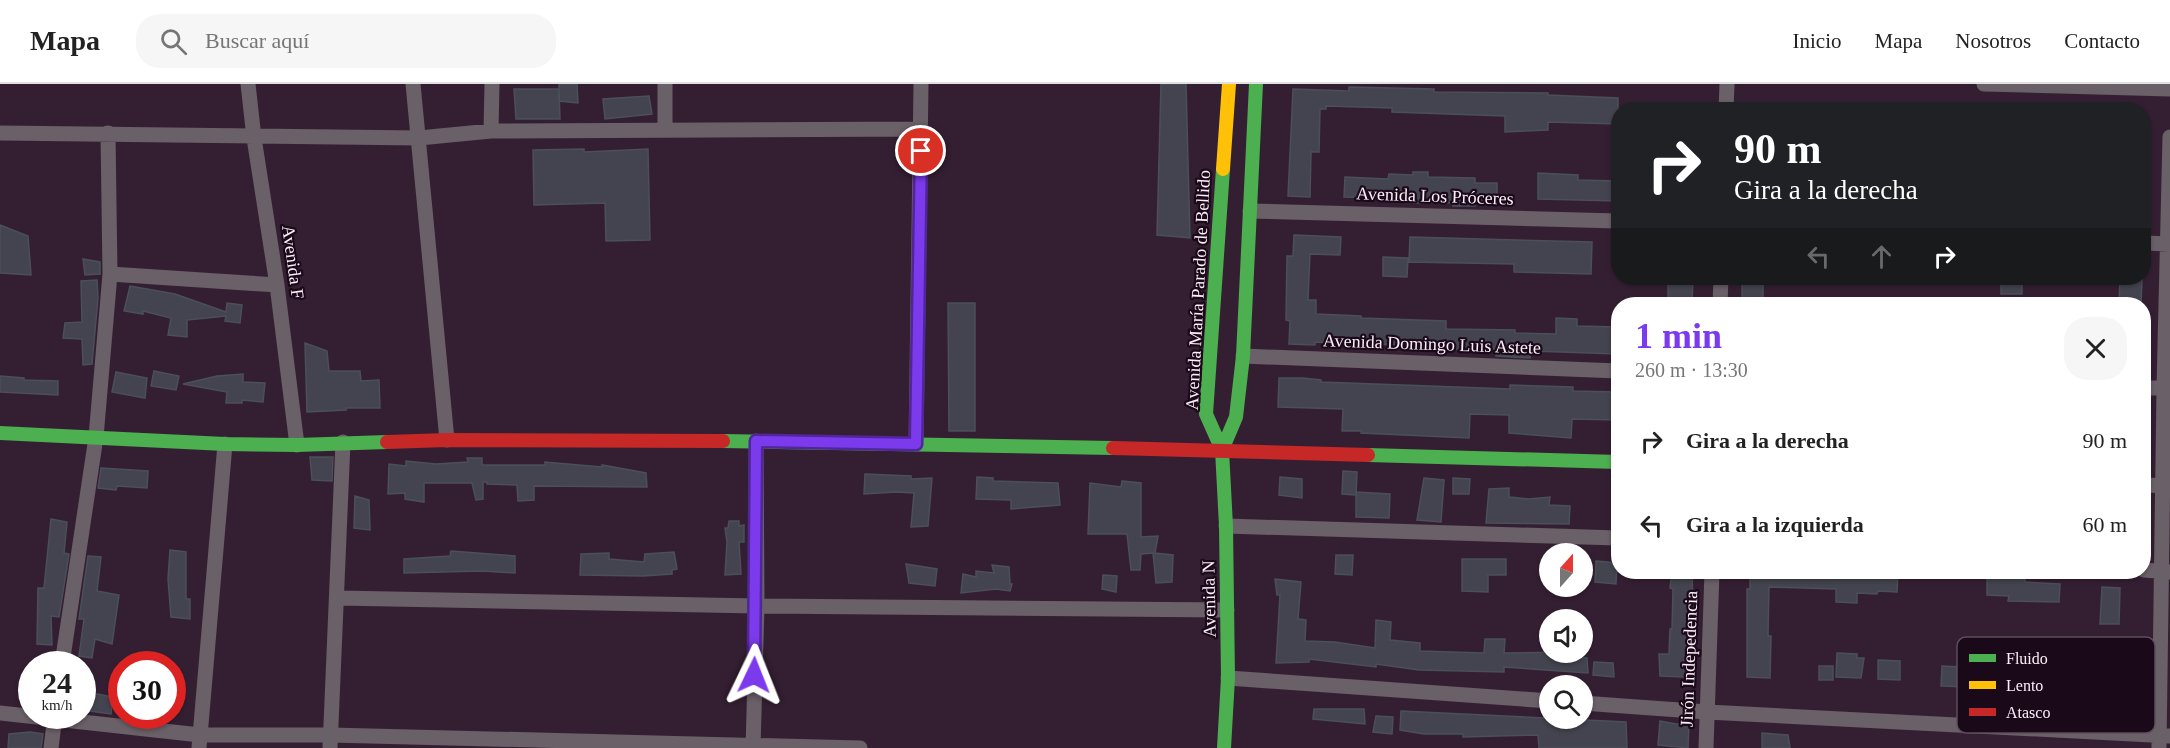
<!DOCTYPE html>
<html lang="es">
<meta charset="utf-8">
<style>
:root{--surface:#fff;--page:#f6f6f6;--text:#222;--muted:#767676;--line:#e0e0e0;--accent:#7c3aed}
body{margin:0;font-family:Georgia,serif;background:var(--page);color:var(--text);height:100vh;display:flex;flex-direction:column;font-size:22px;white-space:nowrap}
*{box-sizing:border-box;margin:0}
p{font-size:20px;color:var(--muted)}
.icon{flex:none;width:33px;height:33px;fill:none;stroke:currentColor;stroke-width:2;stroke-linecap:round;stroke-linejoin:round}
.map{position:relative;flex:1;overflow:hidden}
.panel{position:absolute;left:1611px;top:213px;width:540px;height:282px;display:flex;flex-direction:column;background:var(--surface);border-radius:24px;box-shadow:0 2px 4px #0004}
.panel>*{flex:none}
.guide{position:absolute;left:1611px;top:18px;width:540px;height:183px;border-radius:24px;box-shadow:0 2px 4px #0004;background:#202124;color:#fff;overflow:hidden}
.needle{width:39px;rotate:21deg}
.controls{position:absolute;left:1539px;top:459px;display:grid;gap:12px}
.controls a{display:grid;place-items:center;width:54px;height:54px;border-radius:50%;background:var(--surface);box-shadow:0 2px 4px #0004;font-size:30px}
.speed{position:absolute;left:18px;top:567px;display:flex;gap:12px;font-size:30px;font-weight:700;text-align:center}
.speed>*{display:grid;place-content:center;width:78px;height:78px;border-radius:50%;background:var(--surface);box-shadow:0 2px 4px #0004;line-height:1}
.speed small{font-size:15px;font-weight:400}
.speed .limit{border:9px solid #d22;background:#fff;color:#111}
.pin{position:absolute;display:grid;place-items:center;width:51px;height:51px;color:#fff;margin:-26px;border:3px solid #fff;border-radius:50%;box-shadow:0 2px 6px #0007}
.me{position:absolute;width:66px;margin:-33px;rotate:2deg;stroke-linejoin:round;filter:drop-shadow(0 0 4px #0008)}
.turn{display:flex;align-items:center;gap:21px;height:126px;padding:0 24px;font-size:27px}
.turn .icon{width:78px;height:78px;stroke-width:2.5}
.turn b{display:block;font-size:42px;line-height:51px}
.lanes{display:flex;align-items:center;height:57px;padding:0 24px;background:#0003;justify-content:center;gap:30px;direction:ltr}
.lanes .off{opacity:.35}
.round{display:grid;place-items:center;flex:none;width:63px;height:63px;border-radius:24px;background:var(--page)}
.overview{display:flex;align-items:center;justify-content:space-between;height:102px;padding:0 24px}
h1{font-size:36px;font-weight:600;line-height:45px;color:var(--accent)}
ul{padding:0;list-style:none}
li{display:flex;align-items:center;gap:18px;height:84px;padding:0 24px}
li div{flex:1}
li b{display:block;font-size:22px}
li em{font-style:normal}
header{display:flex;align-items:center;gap:36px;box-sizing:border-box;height:84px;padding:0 30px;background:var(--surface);border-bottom:2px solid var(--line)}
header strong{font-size:28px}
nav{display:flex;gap:33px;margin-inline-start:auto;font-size:21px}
.search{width:420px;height:54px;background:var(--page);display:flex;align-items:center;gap:15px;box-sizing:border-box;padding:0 21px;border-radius:24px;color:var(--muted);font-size:22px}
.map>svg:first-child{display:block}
.building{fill:#43444f;stroke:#4b4f5a;stroke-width:1.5}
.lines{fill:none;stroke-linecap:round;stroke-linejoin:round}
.street{stroke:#6a6068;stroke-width:15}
.fast{stroke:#4caf50;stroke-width:14}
.slow{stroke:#ffc107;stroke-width:14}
.jam{stroke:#c62828;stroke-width:14}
.route-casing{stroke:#51269a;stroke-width:15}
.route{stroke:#7c3aed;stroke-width:10}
.labels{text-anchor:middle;stroke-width:4.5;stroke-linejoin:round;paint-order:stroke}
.street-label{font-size:18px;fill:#fdeefa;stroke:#1a0918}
.key{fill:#1a0918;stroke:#5e4e5c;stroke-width:1.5}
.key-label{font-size:16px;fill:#fdeefa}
</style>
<header>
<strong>Mapa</strong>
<div class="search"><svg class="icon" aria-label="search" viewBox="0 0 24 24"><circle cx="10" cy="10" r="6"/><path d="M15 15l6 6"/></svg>Buscar aquí</div>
<nav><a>Inicio</a><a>Mapa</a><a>Nosotros</a><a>Contacto</a></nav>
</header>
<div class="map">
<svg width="2170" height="664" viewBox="0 0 2170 664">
<rect width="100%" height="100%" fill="#341f32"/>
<path class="building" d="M559,0H577L578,19L559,17Z
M1161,0H1186L1190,154L1157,151Z
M1349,3L1434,5V8L1548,9V11L1618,14V40L1548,38V46L1505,48V32L1392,28V24L1326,22V25H1320L1319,68H1311L1310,113L1288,112L1293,5L1349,7Z
M514,5H559L560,35H516Z
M649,12L652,30L605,35L603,15Z
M584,65V68L648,65L650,156L606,157L605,119L534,121L533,66Z
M1413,88H1428V93L1475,94V99H1497V118H1475V122H1453V119H1412L1388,117V114L1344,113L1345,93L1388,95L1389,90L1413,91Z
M1538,89L1578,91V96L1618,97V117L1538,115Z
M0,141L28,152L31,191L0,189Z
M1294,151L1341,153L1340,171L1310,170L1308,216H1316V230L1361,232V234L1446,237V245L1515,246V249L1556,250V234L1577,235V242L1618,243V270L1531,267L1530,274L1496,272L1497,265H1427V262L1315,258V261L1289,260L1290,237L1286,236L1287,172H1293Z
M1410,153L1592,158L1591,190L1514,188V180L1409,178Z
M1383,173L1408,174L1407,193L1383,192Z
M83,175L100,178V190L85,191Z
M1668,194H1693L1692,220H1668Z
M1742,194H1763V220H1742Z
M2001,194H2022V210H2001Z
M2120,194H2142L2141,220H2119Z
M97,196L98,214L92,280L83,281L82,255L63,254L65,239L82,238L81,197Z
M130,202L175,210L226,228L227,219L242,221L240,239L225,237L226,232L187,236V253L168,251L171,234L143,227V230L124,227Z
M948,219H975V347H949Z
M305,259L327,267L329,287H360L361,297L379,296L380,324H346V326L307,328Z
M154,287L179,292L176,306L151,302Z
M116,288L147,294L145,314L112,308Z
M243,290V298L265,299L263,318L242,316V319H226L227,308L183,300L217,292Z
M0,292L24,294V296L58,297V311L0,308Z
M1279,294H1303L1321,296V298L1484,304L1510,305V301L1573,303V307L1618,308V336L1572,335L1571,354L1509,349V331L1470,330L1469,354L1361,349L1362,347H1342L1343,325L1278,323Z
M310,373H333L332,397L312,396Z
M467,374H482V381H545V378L602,383V381L646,389L647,403L534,402V416L518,417L517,401L487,400V398H483V415L476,416L472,399H424V418L405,415V409L388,410L389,380L406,382V377L436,380L468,378Z
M101,384L148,387L147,404L117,402L116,406L98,404Z
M1343,387L1357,388L1356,411L1342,410Z
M865,390L911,392V395L932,394L928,442L911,443L914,409L896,408L864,410Z
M977,393L993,394V397L1058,399L1060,421L1011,425V416L976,415Z
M1280,393L1302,395V414L1279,411Z
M1424,394L1444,396L1441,438L1417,436Z
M1453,394L1470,395L1469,410H1453Z
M1122,397L1141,399V453L1158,452L1155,469L1173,471L1172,498L1156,499L1153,469L1141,470L1140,486H1131L1127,450H1088L1090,399L1121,403Z
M1509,404V413L1529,415L1550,413L1549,421L1570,422L1569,440L1486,439L1489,405Z
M1356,408L1390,410L1389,434L1356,433Z
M355,412L369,416L370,446L354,444Z
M51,435L67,438L64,469L69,470L59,533L51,532L52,561L37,560L38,504H44Z
M729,437H739V442L744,441V458H739L741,490L725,491L727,458L725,444H728Z
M170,466L186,468V515H190V535L171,533L168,495Z
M451,467L515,472V489L482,487L404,489V475L450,472Z
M674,468L677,485L672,486V490L643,492L580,491L581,470L609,469V475L644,478L645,470Z
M1336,471H1353L1352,491L1335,490Z
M88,472L101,473L97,507L119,511L112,560L95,555L92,574L79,572L84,535H79Z
M1462,475H1506V491H1488V508L1462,507Z
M1596,477L1617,479L1616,500L1595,498Z
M906,480L937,485L935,502L909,499Z
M992,481L1009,483L1010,500H1012L1010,507L996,505L961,509L963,490L976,493V487L994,489Z
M1672,488H1692L1693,529H1687L1686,593L1660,592L1659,570H1669L1670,545H1672L1673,505L1670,504Z
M1750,488H1898L1897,508L1878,507L1877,510L1857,509V519L1836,518V505L1769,503L1768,552H1771L1770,594L1747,593V505H1750Z
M1987,489L2005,490L2004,494L2025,495V498L2060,500L2059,518L2008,517L2009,512L1987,511Z
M1103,491L1117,492L1116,508L1102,505Z
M1275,495L1301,498L1298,535L1306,536L1305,557L1335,558L1375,564L1376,536L1391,538L1390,556L1420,559V567L1484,569L1485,555H1505L1504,569L1570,568V572L1587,574L1588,589L1504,583V588L1419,586L1376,580V583L1309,575V578L1276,579L1280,511H1277Z
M2102,503L2120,504L2119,540H2100Z
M1985,556L2002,557V579L2027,580V587L2099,590L2100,569L2120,570L2119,611H2098L2099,607L1941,602L1942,582L1985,584Z
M1837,569L1857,570V574H1864L1861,594L1836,593Z
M1878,576L1900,577V596L1878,595Z
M1594,578L1613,579L1614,593L1593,591Z
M1819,582H1833V596H1819Z
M82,607L113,613L111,630L82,626Z
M1314,625H1364L1365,640L1313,635Z
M1401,627L1626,638L1627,664H1539L1538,651L1463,653V650H1424L1400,646Z
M1376,632L1393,633L1392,650L1373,648Z
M1660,637L1676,640L1689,639L1688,664L1658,661Z
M30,648L43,650L41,664H8L9,650Z
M1762,649L1788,651L1790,664H1762Z"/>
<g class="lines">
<path class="street" d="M248,0L254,54L277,201L297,361
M413,0L447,356
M665,0V46
M1984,0L2170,5
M1726,26L1727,0
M491,47L492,0
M0,49L419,54L491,47L921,45
M1250,127L1618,137
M2144,159L2170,160
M110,190L277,201
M1720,220L1721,194
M1243,272L1618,287
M2144,304H2170
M916,360L921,0
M2144,401L2170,402
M1226,442L1618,454
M2144,486L2170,488
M337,514L757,522L1227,526
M62,580L96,353L110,190L108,49
M1228,594L1550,617
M1582,619L1707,628L2170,652
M0,629L200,651H330L860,664
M51,664L55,632
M199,664L225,360
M330,664L343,358
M753,664L757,522L756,357
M1706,664L1712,488
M2159,664L2164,304L2170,53"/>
<path class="fast" d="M1223,85L1206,330L1222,366L1226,442L1228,594L1224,664
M0,349L225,360L297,361L387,358
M723,357L1113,364
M1222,366L1236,333L1243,272L1256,0
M1368,371L1618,378"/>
<path class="slow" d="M1223,85L1229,0"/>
<path class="jam" d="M387,358L447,356L723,357
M1113,364L1368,371"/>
</g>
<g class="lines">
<g class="route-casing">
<path id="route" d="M754,591L756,357L916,360L921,67"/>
</g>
<use href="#route" class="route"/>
</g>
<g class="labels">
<g class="street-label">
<text transform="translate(1435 112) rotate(2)" y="6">Avenida Los Próceres</text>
<text transform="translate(293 178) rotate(82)" y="6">Avenida F</text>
<text transform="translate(1198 206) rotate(-87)" y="6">Avenida María Parado de Bellido</text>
<text transform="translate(1432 260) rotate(2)" y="6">Avenida Domingo Luis Astete</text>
<text transform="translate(1209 515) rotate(-91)" y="6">Avenida N</text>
<text transform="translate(1689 575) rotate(-88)" y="6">Jirón Indepedencia</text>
</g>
</g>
<rect x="1957" y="553" width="198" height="96" rx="9" class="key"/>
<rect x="1969" y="570" width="27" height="8" fill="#4caf50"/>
<rect x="1969" y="597" width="27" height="8" fill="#ffc107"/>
<rect x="1969" y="624" width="27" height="8" fill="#c62828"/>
<g class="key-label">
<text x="2006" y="580">Fluido</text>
<text x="2006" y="607">Lento</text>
<text x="2006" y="634">Atasco</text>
</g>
</svg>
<div class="controls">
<a><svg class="needle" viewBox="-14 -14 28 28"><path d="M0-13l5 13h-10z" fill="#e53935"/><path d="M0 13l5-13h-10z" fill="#767676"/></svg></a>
<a><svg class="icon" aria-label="sound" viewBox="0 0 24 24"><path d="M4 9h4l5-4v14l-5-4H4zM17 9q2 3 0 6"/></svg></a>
<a><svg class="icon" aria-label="search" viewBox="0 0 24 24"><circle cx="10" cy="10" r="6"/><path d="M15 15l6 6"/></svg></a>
</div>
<div class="speed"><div>24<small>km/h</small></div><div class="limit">30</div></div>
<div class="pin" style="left:921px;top:67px;background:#d93025"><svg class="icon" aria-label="arrive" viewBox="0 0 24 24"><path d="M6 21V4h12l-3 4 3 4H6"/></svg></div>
<svg class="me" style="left:754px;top:591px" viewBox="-20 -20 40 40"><path d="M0-17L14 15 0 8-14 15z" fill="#7c3aed" stroke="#fff" stroke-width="4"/></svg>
<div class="guide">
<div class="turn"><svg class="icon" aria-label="right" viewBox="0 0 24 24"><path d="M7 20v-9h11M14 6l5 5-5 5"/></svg><div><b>90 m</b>Gira a la derecha</div></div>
<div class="lanes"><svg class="icon off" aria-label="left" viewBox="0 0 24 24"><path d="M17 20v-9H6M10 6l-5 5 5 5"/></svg><svg class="icon off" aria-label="ahead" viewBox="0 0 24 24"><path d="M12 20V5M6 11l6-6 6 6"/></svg><svg class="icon" aria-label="right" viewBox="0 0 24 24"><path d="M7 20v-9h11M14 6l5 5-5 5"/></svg></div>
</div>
<section class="panel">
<div class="overview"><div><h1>1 min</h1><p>260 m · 13:30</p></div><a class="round"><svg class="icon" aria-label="close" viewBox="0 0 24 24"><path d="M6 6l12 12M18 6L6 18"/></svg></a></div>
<ul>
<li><svg class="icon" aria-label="right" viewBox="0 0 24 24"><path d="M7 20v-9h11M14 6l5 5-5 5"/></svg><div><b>Gira a la derecha</b></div><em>90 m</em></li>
<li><svg class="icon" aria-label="left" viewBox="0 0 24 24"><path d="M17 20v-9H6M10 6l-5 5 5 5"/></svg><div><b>Gira a la izquierda</b></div><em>60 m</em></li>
</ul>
</section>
</div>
